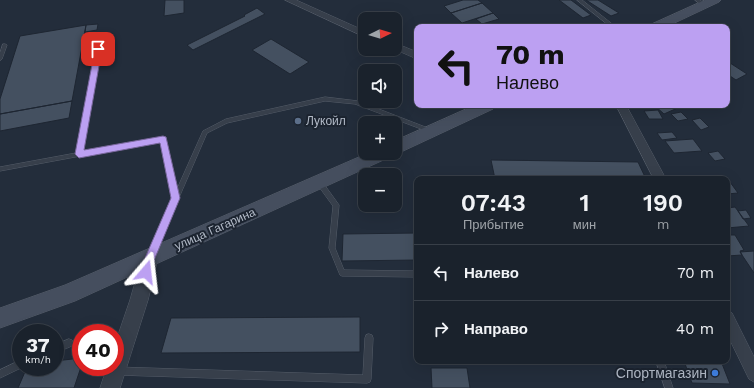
<!DOCTYPE html>
<html lang="ru">
<meta charset="utf-8">
<style>
:root{--surface:#1a222c;--page:#232a34;--text:#f1f3f6;--muted:#9fa4a9;--line:#383f48}
body{margin:0;font-family:"Work Sans",sans-serif;background:var(--page);color:var(--text);height:100vh;display:flex;flex-direction:column;font-size:15px;white-space:nowrap}
*{box-sizing:border-box;margin:0}
p{font-size:13px;color:var(--muted)}
.icon{flex:none;width:22px;height:22px;fill:none;stroke:currentColor;stroke-width:2;stroke-linecap:round;stroke-linejoin:round}
.map{position:relative;flex:1;overflow:hidden}
.sheet{position:absolute;left:414px;top:176px;width:316px;height:188px;display:flex;flex-direction:column;background:var(--surface);border-radius:8px;box-shadow:0 4px 16px #0002,0 0 0 1px var(--line)}
.sheet>*{flex:none}
.guide{position:absolute;left:414px;top:24px;width:316px;height:84px;border-radius:8px;box-shadow:0 4px 16px #0002,0 0 0 1px var(--line);background:#bca0f2;color:#111;overflow:hidden}
.needle{width:26px;rotate:85deg}
.controls{position:absolute;left:358px;top:12px;display:grid;gap:8px}
.controls a{display:grid;place-items:center;width:44px;height:44px;border-radius:8px;background:var(--surface);box-shadow:0 4px 16px #0002,0 0 0 1px var(--line);font-size:20px}
.speed{position:absolute;left:12px;top:324px;display:flex;gap:8px;font-size:20px;font-weight:700;text-align:center}
.speed>*{display:grid;place-content:center;width:52px;height:52px;border-radius:50%;background:var(--surface);box-shadow:0 4px 16px #0002,0 0 0 1px var(--line);line-height:1}
.speed small{font-size:10px;font-weight:400}
.speed .limit{border:6px solid #d22;background:#fff;color:#111}
.pin{position:absolute;display:grid;place-items:center;width:34px;height:34px;color:#fff;margin:-17px;border-radius:8px;box-shadow:0 2px 6px #0006}
.me{position:absolute;width:44px;margin:-22px;rotate:17deg;stroke-linejoin:round;filter:drop-shadow(0 0 3px #0008)}
.turn{display:flex;align-items:center;gap:14px;height:84px;padding:0 16px;font-size:18px}
.turn .icon{width:52px;height:52px;stroke-width:2.5}
.turn b{display:block;font-size:28px;line-height:34px}
.eta{display:flex;justify-content:space-evenly;align-items:center;height:68px;text-align:center}
.eta b{font-size:24px;font-weight:600;line-height:28px}
ul{padding:0;list-style:none}
li{display:flex;align-items:center;gap:12px;height:56px;padding:0 16px;border-top:1px solid var(--line)}
li div{flex:1}
li b{display:block;font-size:15px}
li em{font-style:normal}
.map>svg:first-child{display:block}
.building{fill:#445060;stroke:#1e2632}
.lines{fill:none;stroke-linecap:round;stroke-linejoin:round}
.service-casing{stroke:#555d69;stroke-width:1}
.minor-casing{stroke:#555d69;stroke-width:1}
.tertiary-casing{stroke:#555d69;stroke-width:1}
.secondary-casing{stroke:#555d69;stroke-width:1}
.service{fill:#373f4b;fill-rule:evenodd}
.minor{fill:#373f4b;fill-rule:evenodd}
.tertiary{fill:#373f4b;fill-rule:evenodd}
.secondary{fill:#454e5e;fill-rule:evenodd}
.route{fill:#bca0f2;stroke:#7a689d}
.service-dot{fill:#5c6f8a;stroke:#1c2430;stroke-width:1.5}
.shop-dot{fill:#3f7fe0;stroke:#1c2430;stroke-width:1.5}
.labels{text-anchor:middle;stroke-width:4;stroke-linejoin:round;paint-order:stroke}
.poi-label{font-size:12px;fill:#b2bac7;stroke:#1c2430;text-anchor:start}
.street-label{font-size:12px;fill:#b2bac7;stroke:#1c2430}
.near-poi-label{font-size:14px;fill:#b2bac7;stroke:#1c2430;text-anchor:end}
</style>
<div class="map">
<svg width="754" height="388" viewBox="0 0 754 388">
<rect width="100%" height="100%" fill="#232d3b"/>
<path class="building" d="M165,0H184V13L164,16Z
M463,0H478L482,3L451,13L444,6Z
M559,0H571L591,15L583,18Z
M586,0H598L619,13L611,16Z
M482,3L493,13L462,23L451,13Z
M257,8L265,14L193,50L187,45L245,16L244,15Z
M493,13L499,19L482,24L476,19Z
M98,24L97,30L85,32L86,25Z
M86,25L72,101L0,114V99L20,36Z
M271,39L309,62L290,74L252,50Z
M727,61L747,74L736,80L727,74Z
M72,101L69,118L0,131V114Z
M654,105H680L682,106L664,114Z
M658,110L663,119H649L644,111Z
M681,112L688,119L678,121L671,114Z
M700,118L709,127L701,130L692,120Z
M672,132L677,138L662,140L657,133Z
M693,139L702,151L674,153L665,141Z
M718,151L725,159L715,161L708,153Z
M491,160L638,162L646,179H495Z
M727,182H730L738,193L727,194Z
M735,207L738,211L749,226L727,228V208Z
M746,210L751,218L743,219L738,211Z
M727,231L730,235H735L744,250L740,251L742,255L727,256Z
M417,233V260L342,261L343,234Z
M754,251V273L740,252Z
M360,317V352L161,353L171,318Z
M81,358V367L74,388H18L27,367H55V361Z
M684,361H721L730,384L692,383Z
M431,368H467L470,388H432Z"/>
<g class="lines">
<g class="service-casing">
<path id="service" d="M577,0H582L616,27H611Z
M695,0H700L706,5L703,6Z
M99,33H101L103,34L82,152L163,137L165,138L177,189L203,131L226,119L325,97L358,101L433,130L434,131L431,133L429,132L355,104L325,101L227,123L207,133L155,253L154,255L152,256L150,255L149,253L173,198L161,141L0,171V167L76,153Z
M3,44H5L7,45L2,59L0,61V53Z
M317,180H321L339,205L335,248L344,270L417,271V277L342,276L340,275L329,248L333,206L317,184L316,182Z
M369,334L372,335L373,338L371,379L370,382L367,383L117,375L114,374L113,371L114,368L117,367L363,375L365,338L366,335Z
M69,339L72,340L73,343L72,346L55,353V345Z
M21,360V367H23L0,378V370Z
M656,361H664L673,388H665Z"/>
</g>
<g class="minor-casing">
<path id="minor" d="M285,0H296L365,31V37Z
M395,43L417,52V59L394,49Z
M616,105H626L666,179H654Z
M727,311L732,313L754,357V382L749,379L727,334Z"/>
</g>
<g class="tertiary-casing">
<path id="tertiary" d="M150,250L156,253L158,258L148,300L120,388H100L107,367H115V344L130,300L142,258L144,253Z"/>
</g>
<g class="secondary-casing">
<path id="secondary" d="M705,0H721L719,2L666,27H650L652,24Z
M475,105H495L493,109L401,152L395,154L392,153L390,157L75,301L0,328V308L65,285L368,153H395V141Z"/>
</g>
<use href="#service" class="service"/>
<use href="#minor" class="minor"/>
<use href="#tertiary" class="tertiary"/>
<use href="#secondary" class="secondary"/>
</g>
<path class="route" d="M98,47L102,49L84,150L163,136L166,137L180,198L155,258L150,275L146,277L142,275L141,272L145,258L171,198L160,143L79,158L75,154L95,49Z"/>
<circle class="service-dot" cx="298" cy="121" r="4"/>
<circle class="shop-dot" cx="715" cy="373" r="4"/>
<g class="labels">
<g class="poi-label">
<text x="306" y="125">Лукойл</text>
</g>
<g class="street-label">
<text transform="translate(215 229) rotate(-24)" y="4">улица Гагарина</text>
</g>
<g class="near-poi-label">
<text x="707" y="378">Спортмагазин</text>
</g>
</g>
</svg>
<div class="controls">
<a><svg class="needle" viewBox="-14 -14 28 28"><path d="M0-13l5 13h-10z" fill="#e53935"/><path d="M0 13l5-13h-10z" fill="#9fa4a9"/></svg></a>
<a><svg class="icon" aria-label="sound" viewBox="0 0 24 24"><path d="M4 9h4l5-4v14l-5-4H4zM17 9q2 3 0 6"/></svg></a>
<a>+</a>
<a>−</a>
</div>
<div class="speed"><div>37<small>km/h</small></div><div class="limit">40</div></div>
<div class="pin" style="left:98px;top:49px;background:#d93025"><svg class="icon" aria-label="arrive" viewBox="0 0 24 24"><path d="M6 21V4h12l-3 4 3 4H6"/></svg></div>
<svg class="me" style="left:146px;top:272px" viewBox="-20 -20 40 40"><path d="M0-17L14 15 0 8-14 15z" fill="#bca0f2" stroke="#fff" stroke-width="4"/></svg>
<div class="guide">
<div class="turn"><svg class="icon" aria-label="left" viewBox="0 0 24 24"><path d="M17 20v-9H6M10 6l-5 5 5 5"/></svg><div><b>70 m</b>Налево</div></div>
</div>
<section class="sheet">
<div class="eta">
<div><b>07:43</b><p>Прибытие</p></div>
<div><b>1</b><p>мин</p></div>
<div><b>190</b><p>m</p></div>
</div>
<ul>
<li><svg class="icon" aria-label="left" viewBox="0 0 24 24"><path d="M17 20v-9H6M10 6l-5 5 5 5"/></svg><div><b>Налево</b></div><em>70 m</em></li>
<li><svg class="icon" aria-label="right" viewBox="0 0 24 24"><path d="M7 20v-9h11M14 6l5 5-5 5"/></svg><div><b>Направо</b></div><em>40 m</em></li>
</ul>
</section>
</div>
